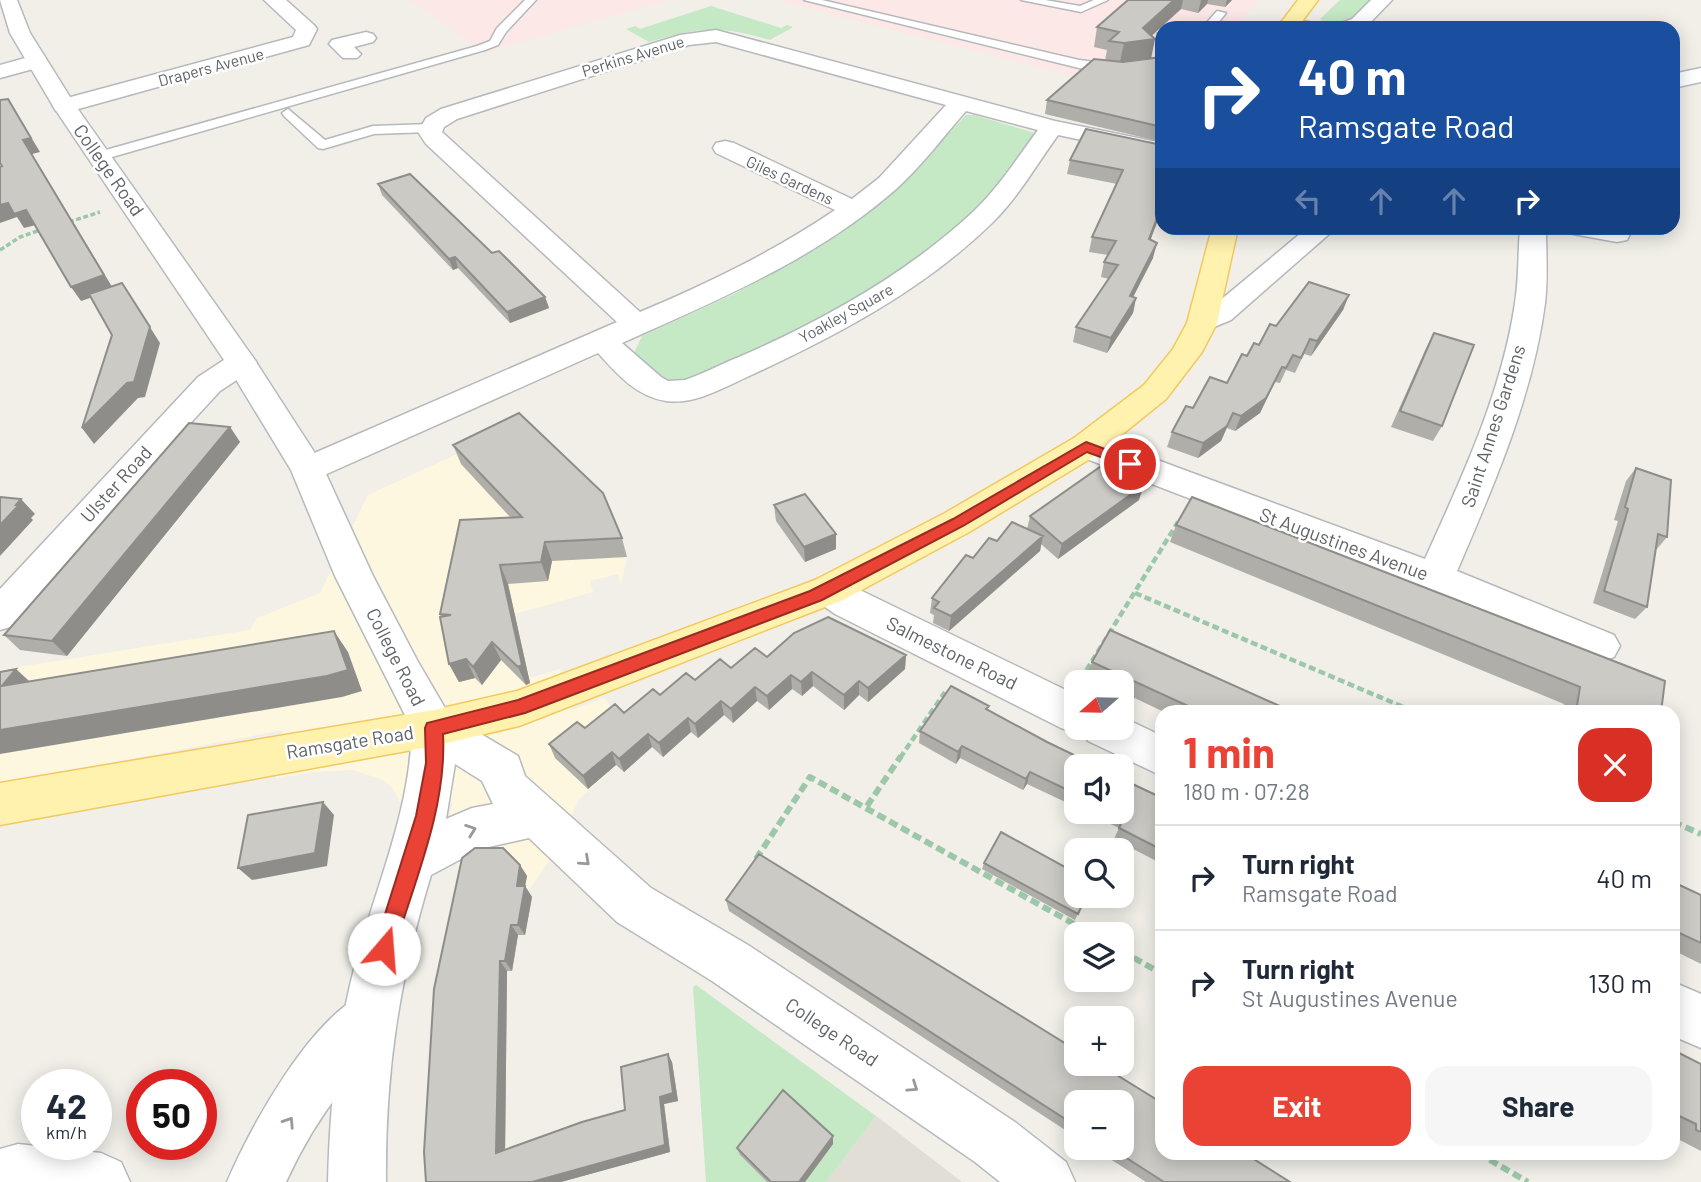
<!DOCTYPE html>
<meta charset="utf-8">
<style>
:root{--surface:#fff;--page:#f6f6f7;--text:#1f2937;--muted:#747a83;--line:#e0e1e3;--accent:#ea4335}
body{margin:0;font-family:Barlow,sans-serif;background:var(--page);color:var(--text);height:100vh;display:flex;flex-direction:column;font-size:26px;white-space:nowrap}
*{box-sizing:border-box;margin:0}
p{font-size:23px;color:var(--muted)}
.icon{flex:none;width:38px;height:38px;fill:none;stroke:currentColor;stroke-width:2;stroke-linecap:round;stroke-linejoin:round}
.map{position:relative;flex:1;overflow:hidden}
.side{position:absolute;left:1155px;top:705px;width:525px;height:455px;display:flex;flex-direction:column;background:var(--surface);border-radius:21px;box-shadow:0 4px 18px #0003}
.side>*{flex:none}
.banner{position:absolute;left:1155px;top:21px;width:525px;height:214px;border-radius:21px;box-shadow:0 4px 18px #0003;background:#1a4fa0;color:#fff;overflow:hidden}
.needle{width:46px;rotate:250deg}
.controls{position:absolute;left:1064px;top:670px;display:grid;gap:14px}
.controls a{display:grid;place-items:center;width:70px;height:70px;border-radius:14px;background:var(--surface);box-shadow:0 4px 18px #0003;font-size:35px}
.speed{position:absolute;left:21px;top:1069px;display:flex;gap:14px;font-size:35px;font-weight:700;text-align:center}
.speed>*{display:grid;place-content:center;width:91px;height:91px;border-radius:50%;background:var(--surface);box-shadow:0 4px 18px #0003;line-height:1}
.speed small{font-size:18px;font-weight:400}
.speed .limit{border:10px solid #d22;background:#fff;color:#111}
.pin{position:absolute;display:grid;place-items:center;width:60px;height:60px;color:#fff;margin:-30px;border:4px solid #fff;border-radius:50%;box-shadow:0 2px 7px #0007}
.me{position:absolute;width:77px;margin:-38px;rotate:18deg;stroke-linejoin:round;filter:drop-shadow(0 0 5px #0008)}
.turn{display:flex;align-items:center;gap:24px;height:147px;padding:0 28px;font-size:32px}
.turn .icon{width:91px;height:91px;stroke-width:2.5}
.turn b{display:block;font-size:49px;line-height:60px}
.lanes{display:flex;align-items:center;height:66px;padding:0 28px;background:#0003;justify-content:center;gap:35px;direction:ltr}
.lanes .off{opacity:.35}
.round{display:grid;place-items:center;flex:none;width:74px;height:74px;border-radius:21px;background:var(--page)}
.head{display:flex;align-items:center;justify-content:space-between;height:119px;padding:0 28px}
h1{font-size:42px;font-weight:700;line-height:52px;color:var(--accent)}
.cta{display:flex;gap:14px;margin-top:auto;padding:14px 28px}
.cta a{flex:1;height:80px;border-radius:21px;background:var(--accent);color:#fff;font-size:28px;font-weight:700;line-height:80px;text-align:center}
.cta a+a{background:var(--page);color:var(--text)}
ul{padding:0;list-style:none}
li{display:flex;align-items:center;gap:21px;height:105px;padding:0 28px;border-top:2px solid var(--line)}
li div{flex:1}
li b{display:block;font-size:26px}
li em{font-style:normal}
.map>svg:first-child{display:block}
.commercial{fill:#fef7e0}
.education{fill:#e1ded6}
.medical{fill:#fce8e6}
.green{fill:#c5e8c5}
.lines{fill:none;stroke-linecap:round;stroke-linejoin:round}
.service-casing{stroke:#b5b8bc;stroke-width:3}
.minor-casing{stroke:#b5b8bc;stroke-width:3}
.secondary-casing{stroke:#b6babf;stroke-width:3}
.primary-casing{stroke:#f2c960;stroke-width:3}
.path-far3{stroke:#9cc7a9;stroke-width:2.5;stroke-dasharray:4.5 2;stroke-linecap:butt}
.path-far2{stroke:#9cc7a9;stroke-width:3.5;stroke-dasharray:5 2.5;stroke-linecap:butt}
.path-far1{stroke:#9cc7a9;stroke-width:4.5;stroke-dasharray:7 3.5;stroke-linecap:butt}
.path{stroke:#9cc7a9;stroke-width:6;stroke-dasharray:9 4.5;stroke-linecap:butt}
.service{fill:#fff;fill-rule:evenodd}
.minor{fill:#fff;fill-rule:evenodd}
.secondary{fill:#fff;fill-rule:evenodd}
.primary{fill:#fff2af;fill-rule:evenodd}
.wall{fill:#afaea9}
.shaded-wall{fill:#8f8d8a}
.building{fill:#cccac5;stroke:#8f8d8a;stroke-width:2}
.oneway{stroke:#979a9d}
.route{fill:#ea4335;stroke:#982c22;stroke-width:2}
.labels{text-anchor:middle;stroke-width:5;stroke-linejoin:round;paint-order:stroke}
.far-street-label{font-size:16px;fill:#5f6368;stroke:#fff}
.street-label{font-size:19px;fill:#5f6368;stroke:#fff}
</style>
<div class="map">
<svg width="1701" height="1182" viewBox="0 0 1701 1182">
<rect width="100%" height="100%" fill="#f1efe8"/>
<path class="commercial" d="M479,444L627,557L621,585L618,574L590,581L593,592L515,614L530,678L560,669L571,710L604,698L619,718L652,747L624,772L616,766L579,799L552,856L524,897L464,899L449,817L453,803L401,804L393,789L383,780L353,770L315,772L276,778L283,730L0,784V670L250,630L257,618L320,593L368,495Z"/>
<path class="education" d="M876,1116L896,1131L962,1182H826Z"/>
<path class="medical" d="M410,0H669L484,53Z
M776,0H1259L1235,28H1162V84L1107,85Z"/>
<path class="green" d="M1340,0H1373C1358,17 1343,39 1320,19Z
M711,6L781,28L787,25L793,27L770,40C719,25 699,27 649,42L626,29L635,26L640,29Z
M966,115H974L1035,133L987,205L919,260L821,321L692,382L667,381L634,353L642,336L736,293L808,252L865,214L898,188Z
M696,985L876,1116L826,1182H805L833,1144L740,1155L767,1182H706L693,987Z"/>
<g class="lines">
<g class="service-casing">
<path id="service" d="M525,0H536L506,32L498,45L485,50L105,159H95L93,156L95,153L477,46L490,41L497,28Z
M804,0H822L1079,60L1120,65L1162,60V68L1120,73L1079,68Z
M1021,0H1045L1080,6L1094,0H1108L1081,12Z
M1217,11L1226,13L1214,28H1202Z
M288,109L325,140L373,126L430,124L436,128L430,132L374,134L323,149L318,148L284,116L282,113Z"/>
</g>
<g class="minor-casing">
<path id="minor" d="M264,0H286L314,25L317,29L309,45L64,113L56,111L53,106L56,101L293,37L296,30Z
M1371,0H1392L1366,27L1336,28L1339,24L1352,19Z
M1289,19L1321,24L1324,28H1281L1279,25L1282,21Z
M716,30L1055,121L1162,143V157L1058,135C1037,164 1019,196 994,221C924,290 836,336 747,377C723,388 694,405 666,401C636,396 618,375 598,353L320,477L308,481L296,477L291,469L296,461L617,322L426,144L418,132L426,118L441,109L680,35ZM716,42L946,105L879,178L852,199L734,143L725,141L716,143L713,148L716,153L835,210C773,252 709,283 640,312L442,132L444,127L457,119L689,45ZM966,111L1038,130C1018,157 999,187 975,210C907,274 824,320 739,357C721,364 703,374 685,380L668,381L661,377L622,343C717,300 815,260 895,190C921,167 943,137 966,111Z
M366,32L373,34L376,38L373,42L354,47L361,54L357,58H343L329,44L332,40Z
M36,55L44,56L47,61L44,66L0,78V65Z
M1701,68V82L1673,88V74Z
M1307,228H1336L1231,320L1202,332L1191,329L1187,323L1191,317L1211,308Z
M1520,228H1546C1546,253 1548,278 1545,303C1533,396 1494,485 1457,571L1614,635L1620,646L1614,657L1600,662L1586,657L1422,588L1074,454L1069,446L1074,438L1086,435L1098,438L1425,559C1462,477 1502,392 1515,303C1519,278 1518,253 1520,228Z
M1569,228H1623L1630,234L1627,240L1617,242L1573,234Z
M241,353L252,356L257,363L252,370L220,391L151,466L14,626L0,630V589L198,377L230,356Z
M829,575L1076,695V728H1122V717L1162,736V776L1088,741L1083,731L1076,733L1061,728L835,614L815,600L810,590L815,580Z
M1673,982L1701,994V1048L1673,1036Z
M368,992L387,999L394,1018C383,1045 361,1065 343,1088C320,1117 301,1149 286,1182H227C251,1126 311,1016 368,992Z
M18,1144L101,1153L121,1162L130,1182H0V1149Z"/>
</g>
<g class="secondary-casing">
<path id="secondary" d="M0,0H17L30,33L75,105L252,356L320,461L373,576L417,660L449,715L518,756L525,776L651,888L748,945L1015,1122L1066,1162L1075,1182H1000L975,1162L712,981L617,922L529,838L480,849L431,875C399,981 385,1071 386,1182H328C330,1104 337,1026 359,951C380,876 410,808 412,729L335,576L291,470L226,363L53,106L10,33ZM455,764L482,781L493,804L472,808L446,819Z"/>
</g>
<g class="primary-casing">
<path id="primary" d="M1298,0H1318L1297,28H1277Z
M1212,228H1238L1217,323L1202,352L1166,399L1098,454L971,531L843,600L519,726L434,746L0,825V783L434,710L517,691L815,580L945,513L1074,438L1144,385L1173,349L1187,323Z"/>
</g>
<path class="path-far3" d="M1150,32L1162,34"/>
<path class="path-far2" d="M69,222L100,212
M0,250L20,237L43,229"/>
<path class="path-far1" d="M1135,593L1415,712
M1081,679L1178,522
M900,758L945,692"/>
<path class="path" d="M867,806L901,756
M1673,822L1701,834
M756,859L810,777L1092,934
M1122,951L1162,974
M1478,1153L1528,1182"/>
<use href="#service" class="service"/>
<use href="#minor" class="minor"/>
<use href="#secondary" class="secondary"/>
<use href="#primary" class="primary"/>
</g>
<path class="wall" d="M1128,0H1232L1225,7L1207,4L1198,13L1181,9L1151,36V59L1162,57V142L1045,114L1047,100L1105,60L1107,50L1094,47L1097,27Z
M1162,145L1151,240L1153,258L1133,297L1136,298L1133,313L1107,353L1073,342L1076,327L1109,279L1101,277L1104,262L1108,255L1089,252L1092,237L1117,184L1067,174L1070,160Z
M378,184L492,253L545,297L549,308L510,323L458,268L453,270L382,195Z
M1349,295L1343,310L1311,356L1304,354L1295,373L1286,370L1280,383L1275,382L1260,413L1235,431L1227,428L1221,441L1198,458L1167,447L1172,432L1193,408L1227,383L1247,356L1276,326Z
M1434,333L1442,426L1433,441L1391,427L1426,348Z
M230,427L240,442L67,656L20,650L4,635Z
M453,445L622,538L627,557L552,561L548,581L508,584L530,683L526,685L501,660L482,685L475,678L459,682L449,664L441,617L440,614L511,518L461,464Z
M1636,468L1667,537L1656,550L1647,607L1635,619L1593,603L1618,521L1614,520L1626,481Z
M1139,500L1058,559L1041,544L1040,551L949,631L933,623L934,615L930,613L932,598L973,558L997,541L1027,529L1030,516Z
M774,505L836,534V549L805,562L776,521Z
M1176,525L1661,712H1562L1564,704L1170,542Z
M906,655L905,669L868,702L859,695L844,710L813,686L802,696L792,689L769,710L757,701L733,723L724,715L698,738L691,732L663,757L652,747L624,772L616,765L588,789L555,758L549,744L585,728L624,713L660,695L695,680L767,657Z
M1092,662L1293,712H1164L1122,692V682H1101L1087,676Z
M988,710L1076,766V807L1027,784L1023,790L960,758L956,764L919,743L920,731Z
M1162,798V864L1114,839L1119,828L1086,812H1122Z
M984,863L1086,896L1075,920L982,869Z
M520,865L527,876L525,886L532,897L525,935H518L512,971H507L505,1150L625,1110L672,1062L678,1101L664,1104L670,1152L561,1182H426Z
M1673,882L1701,895V964L1673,950Z
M726,900L1290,1182H1146L1093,1148H1122L1076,1102V1137L729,911Z
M1673,1050L1701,1064V1151L1674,1137V1132L1673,1131Z
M833,1144L805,1182H767L740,1155L737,1148Z"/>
<path class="shaded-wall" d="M1174,0H1183L1181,9L1147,40L1155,39L1151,59L1120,62L1124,43L1143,28Z
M1201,0H1208L1207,4L1198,13Z
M1227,0H1232L1225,7Z
M8,99L40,152L32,154L114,290L81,301L71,287L23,140Z
M8,203L26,210L36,225L24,228L17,217L0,223V205Z
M1162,205V210L1145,254L1149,239Z
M1157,243L1153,258L1126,311L1130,296Z
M455,257L458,268L453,270L449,259Z
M122,283L160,343L145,397L138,398L94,444L82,428L127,383Z
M1349,295L1343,310L1311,356L1317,341Z
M545,297L549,308L510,323L507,312Z
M1136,298L1133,313L1107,353L1111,338Z
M1282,367L1260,413L1235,431L1241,416Z
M1233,413L1221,441L1198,458L1203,443Z
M230,427L240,442L67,656L52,641Z
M1144,485L1139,500L1058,559L1062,544Z
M21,499L35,514L31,518L33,520L0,556V525Z
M836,534V549L805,562L804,547Z
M1043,536L1040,551L949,631L951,616Z
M545,542L552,561L548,581L541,562Z
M500,565L508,584L530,683L526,685L518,667Z
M334,631L348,652L362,691L342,697L0,754V730Z
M492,642L501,660L482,685L473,667Z
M906,655L905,669L868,702V688Z
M466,659L475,678L459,682L449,664Z
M16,669L39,690L2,686Z
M812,672L813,686L802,696L801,682Z
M791,675L792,689L769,710L767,696Z
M859,681V695L844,710V695Z
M755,687L757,701L733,723L731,709Z
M721,701L724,715L698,738L695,724Z
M688,718L691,732L663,757L659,743Z
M648,734L652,747L624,772L619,759Z
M962,746L960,758L956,764L958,752Z
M612,752L616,765L588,789L583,776Z
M1030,772L1027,784L1023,790L1026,779Z
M323,802L334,815L327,866L252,880L238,868Z
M520,865L527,876L525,886L532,897L525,935L518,925L517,886Z
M511,925L518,935L512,971L505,961Z
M500,961L507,971L505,1160L496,1153Z
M668,1054L672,1062L678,1101L664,1104L670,1152L561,1182H532L660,1097Z
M833,1136V1144L805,1182H799Z"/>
<path class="building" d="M1128,0H1174L1143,28L1155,39L1124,43L1109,41L1119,32L1097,27Z
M1162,57V127L1047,100L1094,59L1123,62Z
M8,99L31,138L23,140L104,275L71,287L26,210L14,214L8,203L0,205V167L2,166L0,163V100Z
M1086,129L1162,145V205L1149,239L1157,243L1130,296L1136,298L1111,338L1076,327L1118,265L1104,262L1116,241L1092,237L1123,170L1070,160Z
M410,174L492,253L499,251L545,297L507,312L455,257L449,259L378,184Z
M1309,282L1349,295L1317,341L1310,339L1301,358L1293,355L1286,368L1282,367L1266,398L1241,416L1233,413L1227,426L1203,443L1172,432L1186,406L1193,408L1210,377L1227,383L1242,354L1247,356L1254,343L1259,345L1270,324L1276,326Z
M122,283L150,327L134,382L127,383L82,428L112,335L89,294Z
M1434,333L1474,345L1442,426L1400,411Z
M519,413L603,493L622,538L545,542L541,562L500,565L522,665L518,667L492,642L473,667L466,659L449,664L440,617L451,615L440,614L460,520L522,517L453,445Z
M189,423L230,427L52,641L4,635Z
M1100,467L1144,485L1062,544L1030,516Z
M1636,468L1671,480L1667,537L1658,534L1647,607L1604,591L1628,509L1625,507Z
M805,494L836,534L804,547L774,505Z
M0,497L21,499L16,505H19L0,525Z
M1192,497L1665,681L1661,712H1576L1580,687L1176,525Z
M1012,522L1043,536L951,616L934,608L939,602L932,598L966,555L973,558L989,538L997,541Z
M828,617L906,655L868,688L859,681L844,695L812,672L801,682L791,675L767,696L755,687L731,709L721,701L695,724L688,718L659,743L648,734L619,759L612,752L583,776L549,744L577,722L585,728L615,704L624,713L653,689L660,695L686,673L695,680L720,659L731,668L755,648L767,657L794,633Z
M1110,630L1293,712H1201L1092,662Z
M334,631L348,670L327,676L0,730V672L16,669L2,686Z
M951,686L989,706L986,709L1047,742L1097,766H1076V794L1030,772L1026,779L962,746L958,752L920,731Z
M1122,779L1162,798V850L1119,828L1124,817L1113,812H1122Z
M323,802L315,853L238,868L248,815Z
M1001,832L1076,873V896H1086L1078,914L984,863Z
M475,848H503L520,865L517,886H525L518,925H511L505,961H500L496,1153L582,1122L625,1110L621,1067L668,1054L673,1093L660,1097L665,1145L532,1182H426L424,1152L434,989L462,858Z
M759,854L1076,1050V1064H1099L1162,1103V1153H1244L1290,1182H1164L1111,1148H1122V1102H1076V1126L726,900Z
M1673,882L1701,895V943L1673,930Z
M1673,1050L1701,1064V1132L1696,1130V1124L1673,1113Z
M783,1090L833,1136L799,1182H771L737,1148Z"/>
<defs><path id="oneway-chevron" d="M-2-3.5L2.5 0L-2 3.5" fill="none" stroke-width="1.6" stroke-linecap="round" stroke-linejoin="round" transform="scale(1.75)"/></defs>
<g class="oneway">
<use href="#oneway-chevron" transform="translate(471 830) rotate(-20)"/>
<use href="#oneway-chevron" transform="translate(585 861) rotate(42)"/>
<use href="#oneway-chevron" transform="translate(913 1087) rotate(34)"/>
<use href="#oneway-chevron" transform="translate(289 1122) rotate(-57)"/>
</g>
<path class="route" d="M1086,442L1135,460L1137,464L1130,468L1087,452L963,526L822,600L525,713L443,734C447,807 415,880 394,949L391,957L384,960L377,957L374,949L416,816L426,763L425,728L427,723L518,700L810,591L953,519Z"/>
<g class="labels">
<g class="far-street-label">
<text transform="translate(633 56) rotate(-17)" y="6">Perkins Avenue</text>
<text transform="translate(211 67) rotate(-15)" y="6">Drapers Avenue</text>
<text transform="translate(790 180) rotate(25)" y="6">Giles Gardens</text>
<text transform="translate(846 313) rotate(-29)" y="6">Yoakley Square</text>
</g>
<g class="street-label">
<text transform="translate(109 170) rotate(55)" y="7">College Road</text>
<text transform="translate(1493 426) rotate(-72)" y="7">Saint Annes Gardens</text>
<text transform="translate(116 484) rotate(-48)" y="7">Ulster Road</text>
<text transform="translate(1344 544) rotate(20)" y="7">St Augustines Avenue</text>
<text transform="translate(952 653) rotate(26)" y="7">Salmestone Road</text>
<text transform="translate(396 657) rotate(63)" y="7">College Road</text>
<text transform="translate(350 742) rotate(-9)" y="7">Ramsgate Road</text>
<text transform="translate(832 1032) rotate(34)" y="7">College Road</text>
</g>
</g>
</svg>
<div class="controls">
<a><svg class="needle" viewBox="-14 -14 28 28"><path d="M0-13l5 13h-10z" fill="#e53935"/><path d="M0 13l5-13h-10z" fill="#747a83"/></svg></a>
<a><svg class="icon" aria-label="sound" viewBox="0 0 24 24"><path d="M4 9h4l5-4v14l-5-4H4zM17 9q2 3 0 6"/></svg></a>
<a><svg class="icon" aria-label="search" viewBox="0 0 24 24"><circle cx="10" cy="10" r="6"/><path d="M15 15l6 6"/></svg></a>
<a><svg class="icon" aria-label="layers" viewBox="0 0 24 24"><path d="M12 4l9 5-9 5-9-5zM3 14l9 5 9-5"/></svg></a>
<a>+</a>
<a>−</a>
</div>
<div class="speed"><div>42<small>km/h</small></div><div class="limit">50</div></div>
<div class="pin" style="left:1130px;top:464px;background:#d93025"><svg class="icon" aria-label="arrive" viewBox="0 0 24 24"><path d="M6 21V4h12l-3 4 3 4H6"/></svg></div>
<svg class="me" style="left:384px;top:949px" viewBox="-20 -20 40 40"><circle r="19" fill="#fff"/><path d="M0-13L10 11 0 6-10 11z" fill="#ea4335"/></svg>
<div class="banner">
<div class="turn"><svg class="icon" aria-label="right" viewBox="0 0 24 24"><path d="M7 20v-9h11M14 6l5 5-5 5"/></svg><div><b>40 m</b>Ramsgate Road</div></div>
<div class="lanes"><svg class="icon off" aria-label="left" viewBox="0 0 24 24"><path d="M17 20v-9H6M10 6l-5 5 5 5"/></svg><svg class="icon off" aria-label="ahead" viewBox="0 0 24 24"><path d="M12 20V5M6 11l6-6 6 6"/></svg><svg class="icon off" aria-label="ahead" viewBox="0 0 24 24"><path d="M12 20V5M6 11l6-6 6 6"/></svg><svg class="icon" aria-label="right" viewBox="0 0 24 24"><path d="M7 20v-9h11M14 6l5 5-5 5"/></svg></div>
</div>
<section class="side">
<div class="head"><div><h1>1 min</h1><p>180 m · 07:28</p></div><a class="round" style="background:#d93025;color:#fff"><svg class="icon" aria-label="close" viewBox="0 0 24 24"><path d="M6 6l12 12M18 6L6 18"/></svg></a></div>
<ul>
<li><svg class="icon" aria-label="right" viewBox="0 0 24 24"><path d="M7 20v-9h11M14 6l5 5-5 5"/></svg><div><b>Turn right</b><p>Ramsgate Road</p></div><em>40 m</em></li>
<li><svg class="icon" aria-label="right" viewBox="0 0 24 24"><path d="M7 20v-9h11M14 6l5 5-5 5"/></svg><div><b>Turn right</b><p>St Augustines Avenue</p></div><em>130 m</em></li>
</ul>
<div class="cta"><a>Exit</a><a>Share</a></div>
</section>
</div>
